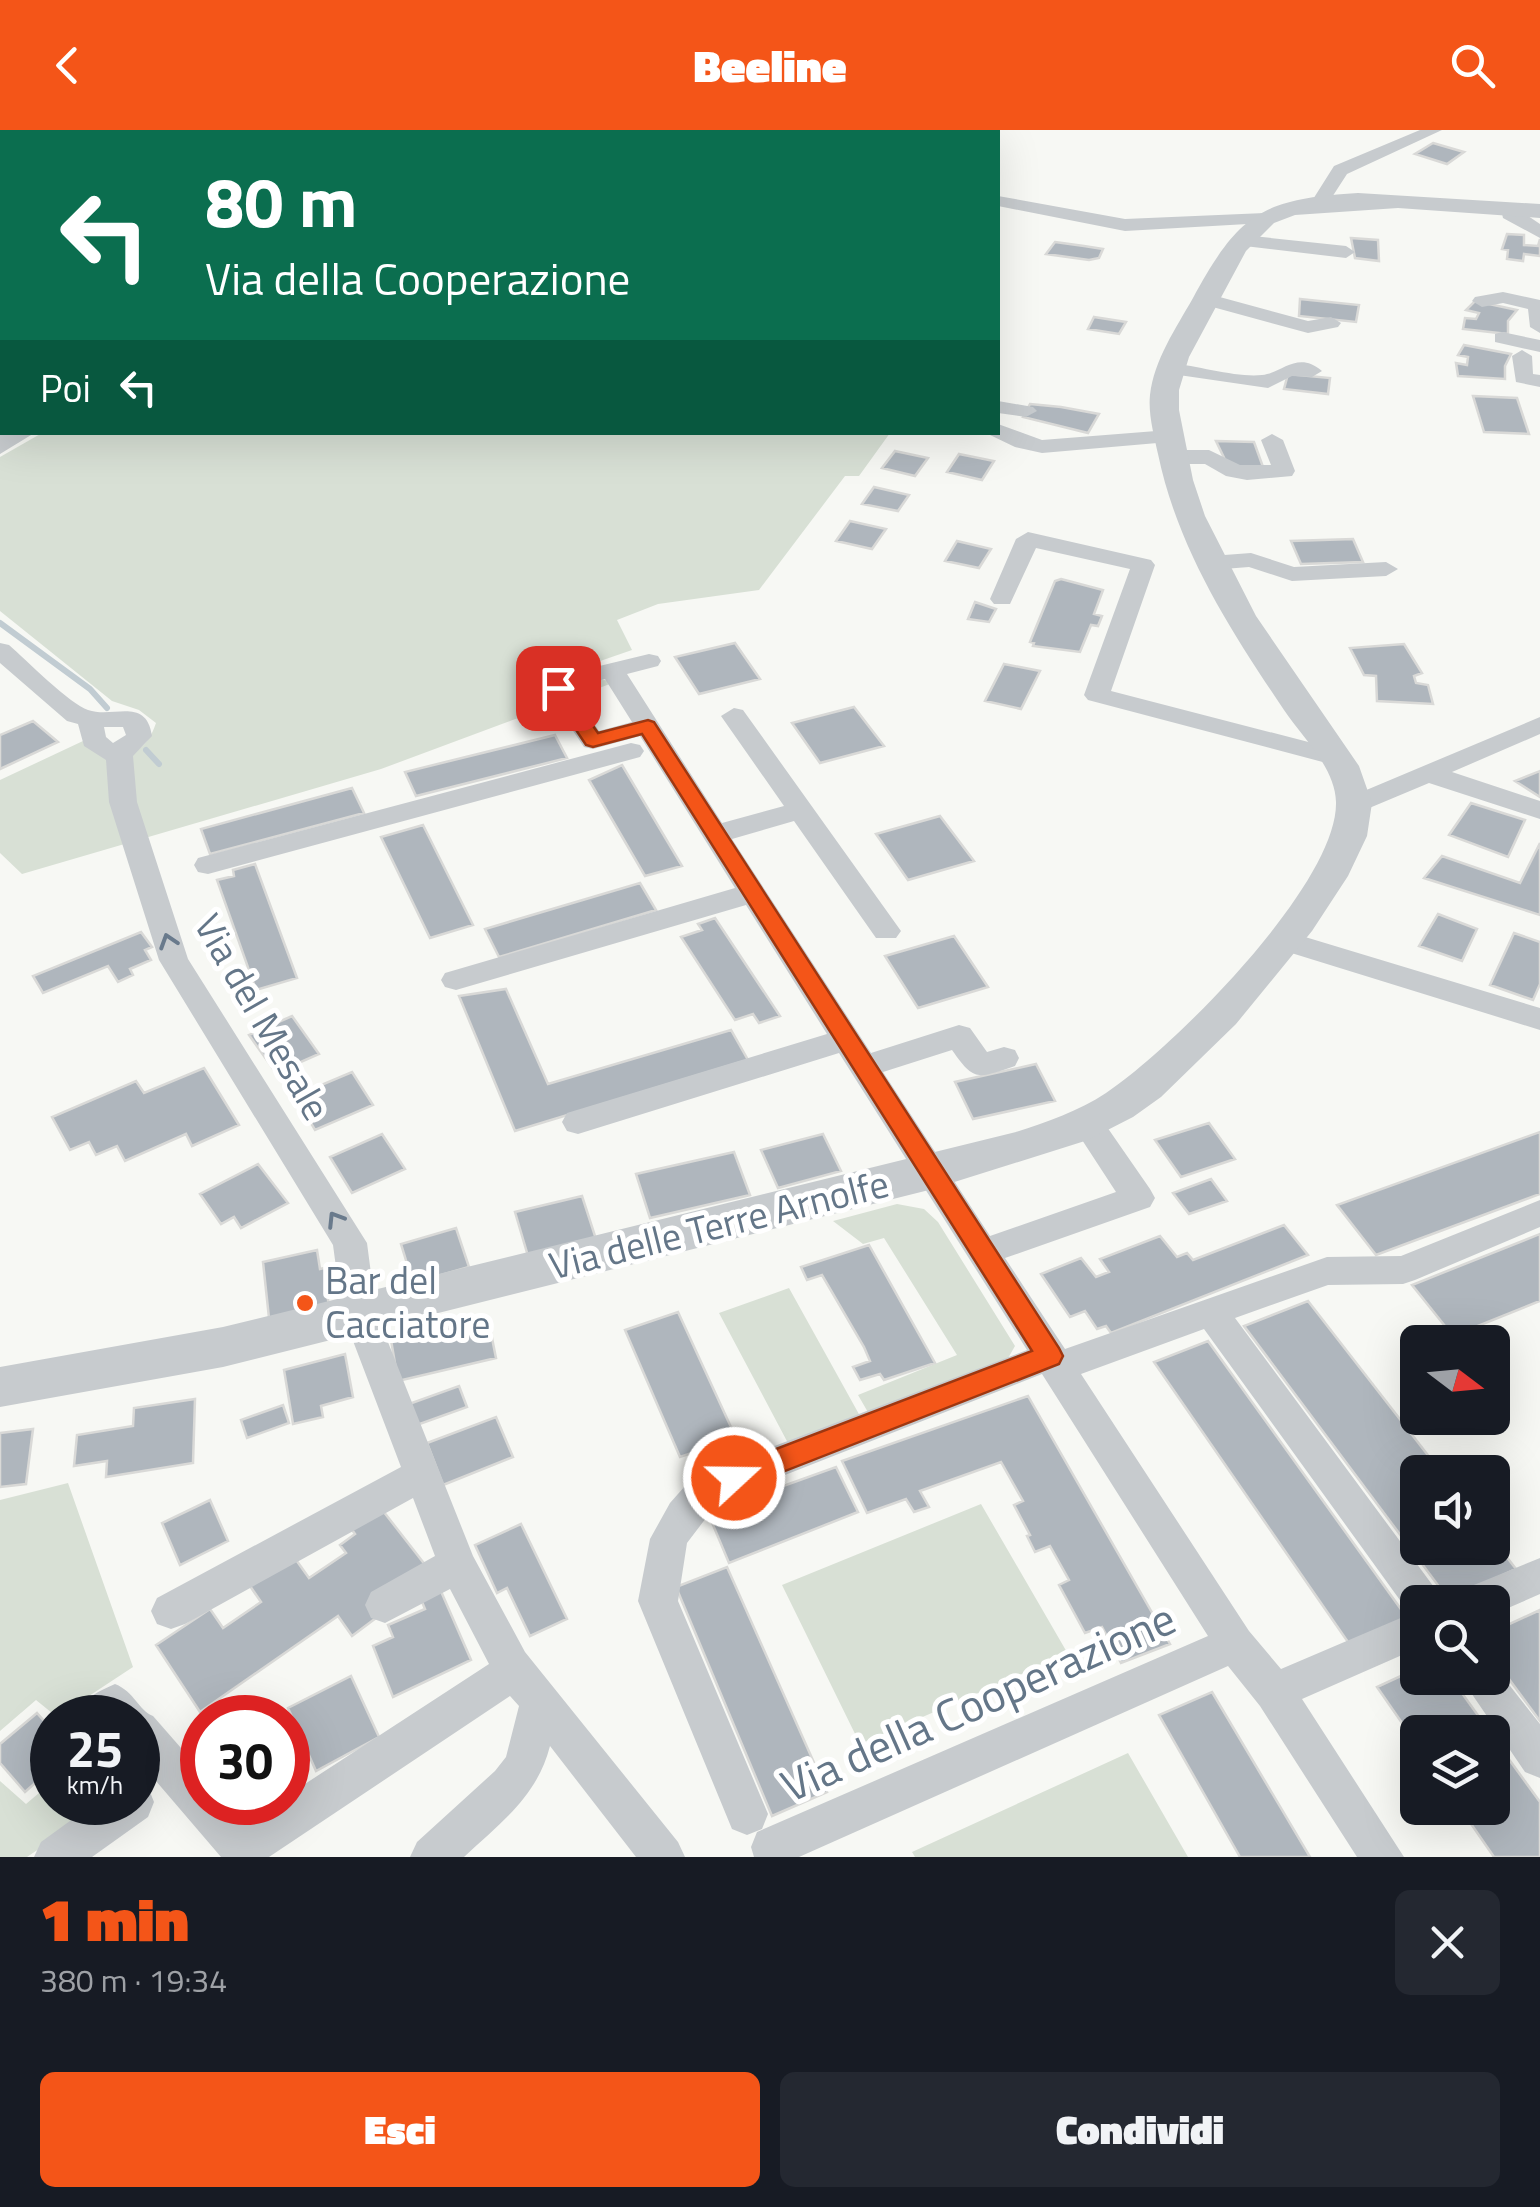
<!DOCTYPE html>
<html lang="it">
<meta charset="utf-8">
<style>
:root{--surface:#171b24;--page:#242831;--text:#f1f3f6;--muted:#9ea1a6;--accent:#f45518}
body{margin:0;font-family:"Titillium Web",sans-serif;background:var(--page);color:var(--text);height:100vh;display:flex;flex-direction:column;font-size:38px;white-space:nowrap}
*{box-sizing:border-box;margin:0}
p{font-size:32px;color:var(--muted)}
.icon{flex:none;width:55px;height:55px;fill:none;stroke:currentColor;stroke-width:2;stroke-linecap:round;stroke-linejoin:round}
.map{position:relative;height:1727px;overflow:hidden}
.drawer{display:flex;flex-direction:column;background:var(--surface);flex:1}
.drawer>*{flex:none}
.top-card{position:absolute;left:0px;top:0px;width:1000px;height:305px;box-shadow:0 10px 40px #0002;background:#0b6e4f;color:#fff;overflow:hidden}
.needle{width:65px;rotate:106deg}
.tools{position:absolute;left:1400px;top:1195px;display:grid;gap:20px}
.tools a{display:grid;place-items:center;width:110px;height:110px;border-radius:15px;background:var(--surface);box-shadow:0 10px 40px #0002;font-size:50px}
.speed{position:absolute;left:30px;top:1565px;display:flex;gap:20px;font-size:50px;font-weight:700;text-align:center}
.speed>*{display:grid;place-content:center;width:130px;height:130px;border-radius:50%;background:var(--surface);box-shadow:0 10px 40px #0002;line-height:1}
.speed small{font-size:25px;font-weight:400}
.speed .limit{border:15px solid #d22;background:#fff;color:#111}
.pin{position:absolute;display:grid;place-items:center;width:85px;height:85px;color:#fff;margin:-42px;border-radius:20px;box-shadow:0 5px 15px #0006}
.me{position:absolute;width:110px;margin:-55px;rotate:69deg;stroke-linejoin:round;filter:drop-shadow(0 0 8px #0008)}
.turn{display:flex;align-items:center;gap:35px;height:210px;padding:0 40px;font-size:45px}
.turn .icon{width:130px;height:130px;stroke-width:2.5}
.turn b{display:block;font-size:70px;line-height:85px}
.then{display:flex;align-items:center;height:95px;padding:0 40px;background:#0003;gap:20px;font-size:38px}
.round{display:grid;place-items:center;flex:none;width:105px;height:105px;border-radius:15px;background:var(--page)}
.head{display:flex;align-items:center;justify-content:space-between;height:170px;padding:0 40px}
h1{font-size:60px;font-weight:800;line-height:75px;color:var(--accent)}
.action{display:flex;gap:20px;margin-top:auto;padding:20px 40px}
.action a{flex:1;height:115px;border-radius:15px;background:var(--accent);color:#fff;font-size:40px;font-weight:800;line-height:115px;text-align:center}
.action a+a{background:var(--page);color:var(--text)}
header{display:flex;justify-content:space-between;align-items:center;height:130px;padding:0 40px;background:var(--accent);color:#fff;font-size:45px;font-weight:800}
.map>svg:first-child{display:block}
.green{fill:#d8e0d5}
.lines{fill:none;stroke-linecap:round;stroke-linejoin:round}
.stream{stroke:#c1ccd2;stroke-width:6}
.building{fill:#afb6bd;stroke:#d9d9d7;stroke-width:2.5}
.minor{fill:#c7cbce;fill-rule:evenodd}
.tertiary{fill:#c7cbce;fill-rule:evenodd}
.oneway{stroke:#697a8c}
.route{fill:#f45518;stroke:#9f3710;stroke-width:2.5}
.poi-dot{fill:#f45518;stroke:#fff;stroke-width:4}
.labels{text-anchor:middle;stroke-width:10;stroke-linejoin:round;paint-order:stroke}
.street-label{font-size:38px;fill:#647688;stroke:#fff}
.poi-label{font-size:38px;fill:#647688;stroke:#fff;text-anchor:start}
.near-street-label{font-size:45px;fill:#647688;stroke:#fff}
</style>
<header><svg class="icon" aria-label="back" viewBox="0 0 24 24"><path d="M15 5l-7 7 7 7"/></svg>Beeline<svg class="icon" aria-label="search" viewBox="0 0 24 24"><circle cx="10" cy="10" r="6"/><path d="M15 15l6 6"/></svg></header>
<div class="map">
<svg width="1540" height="1727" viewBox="0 0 1540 1727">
<rect width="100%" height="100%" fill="#f7f8f4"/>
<path class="green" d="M42,303H890L859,346H845L759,460L658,474L617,490L632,520L554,547L618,551L381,639L22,744L0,723V650L83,611L105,629C132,626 147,620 156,593L139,580L112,571L0,481V327Z
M897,1074L924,1079L938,1092L1015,1216L1007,1230L869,1284L858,1265L957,1225L884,1108L863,1114L833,1091Z
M789,1158L860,1286L789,1315L719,1183Z
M68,1353L133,1537L57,1587L36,1570L0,1601V1370Z
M981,1374L1068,1524L860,1614L782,1455Z
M1128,1623L1188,1727H915L912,1722Z
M0,1651L26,1674L52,1652V1672L107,1673L27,1727H0Z"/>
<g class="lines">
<path class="stream" d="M0,493L90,559L107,578
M146,620L159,634"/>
</g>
<path class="building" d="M1433,13L1464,22L1447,34L1415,24Z
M1507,104L1524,105V115L1538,116L1540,109V126L1524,124L1523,131L1507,129L1508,120L1502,119Z
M1351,108L1378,110L1379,131L1355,128Z
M1055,112L1084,116L1103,119L1099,128L1089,130L1046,124Z
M1300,169L1359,175L1356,192L1299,186Z
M1475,171L1517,180L1508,191V204L1463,199L1465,188L1476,189L1479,183L1466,180Z
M1094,187L1126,192L1119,204L1088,199Z
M1464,215L1511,224L1505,236V249L1458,246L1456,233L1467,235L1468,227L1458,225Z
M1288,244L1330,248L1328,264L1284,259Z
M1473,266L1517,268L1529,304L1484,302Z
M1030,274L1061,277L1099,284L1088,303L1023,287Z
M1216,311L1254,312L1263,337L1228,336Z
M895,321L928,328L915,346L882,338Z
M959,324L994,331L982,350L947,342Z
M874,357L909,365L898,381L862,374Z
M850,391L886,399L872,419L836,411Z
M1353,409L1363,432L1301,434L1291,411Z
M957,411L991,419L979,438L945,431Z
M1061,449L1103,460L1094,484L1102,486L1098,496L1091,495L1080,522L1033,516L1034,513L1030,512L1055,451Z
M975,472L996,479L989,492L968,489Z
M735,513L760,549L699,564L675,527Z
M1404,514L1422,543L1414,546L1416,553L1428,555L1433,574L1377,571L1376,546L1364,545L1350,518Z
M1004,534L1040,541L1021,579L985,571Z
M854,577L884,616L820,633L792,593Z
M33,591L58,612L0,639V605Z
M555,605L567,628L416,666L405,642Z
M622,635L682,736L645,746L589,650Z
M1540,641V667L1515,651Z
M352,658L364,683L210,724L201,699Z
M1471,673L1525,690L1508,727L1449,705Z
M940,686L974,731L908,750L876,704Z
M423,695L473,795L430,808L381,707Z
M1540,713V785L1424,748L1442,726L1520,753Z
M255,734L297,848L256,860L217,750L234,746L233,740Z
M640,753L656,780L499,827L485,799Z
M1438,784L1477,799L1462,831L1419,816Z
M715,788L780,886L759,893L753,884L735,890L681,807L702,800L698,794Z
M141,802L152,817L145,820L151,830L130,839L133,845L118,852L108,836L43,863L33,846Z
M1514,803L1540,812V854L1533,870L1490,855Z
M954,806L988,857L918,878L885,826Z
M506,859L548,954L731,900L748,930L515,1001L459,866Z
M292,886L319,924L276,943L249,905Z
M1036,934L1055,971L973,989L955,952Z
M204,938L239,995L192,1016L186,1004L125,1031L117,1016L96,1025L89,1012L70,1020L52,987L136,951L144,963Z
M352,942L373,975L315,1000L295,966Z
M1209,993L1235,1029L1181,1047L1155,1010Z
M1540,1002V1064L1376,1125L1337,1075Z
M382,1004L405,1039L352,1063L330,1027Z
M823,1004L841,1041L778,1058L761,1020Z
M734,1022L750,1065L650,1088L636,1044Z
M258,1034L288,1073L241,1098L234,1087L221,1094L200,1064Z
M1211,1049L1227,1071L1189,1084L1173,1063Z
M582,1066L596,1109L528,1126L515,1082Z
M1284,1095L1308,1125L1111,1203L1106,1196L1097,1199L1085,1181L1070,1187L1041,1144L1081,1128L1096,1147L1109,1142L1100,1129L1160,1106L1177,1127L1187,1123L1193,1130Z
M456,1098L469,1137L413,1153L401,1114Z
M1540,1104V1171L1453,1206L1412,1155Z
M869,1115L935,1233L884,1250L880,1244L860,1250L853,1237L870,1231L864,1217L822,1145L807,1150L801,1137Z
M317,1120L320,1139L333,1136L336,1157L326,1159L329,1175L269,1188L263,1132Z
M1308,1171L1441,1342H1418V1418H1492V1408L1516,1439L1449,1470L1244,1196Z
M678,1182L736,1308L680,1327L625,1200Z
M488,1188L496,1228L398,1251L391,1210Z
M1208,1211L1408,1489L1350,1515L1154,1232Z
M345,1224L353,1267L321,1276L323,1287L293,1294L284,1240Z
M459,1256L467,1277L417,1295L409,1274Z
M1028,1266L1170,1514L1121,1533L1102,1497L1085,1503L1059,1455L1069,1450L1050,1416L1035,1422L1027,1406L1030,1405L1014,1375L1023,1371L1001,1332L920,1361L929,1377L914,1382L906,1369L867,1383L842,1331Z
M195,1269L193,1333L106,1347L107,1331L74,1336L77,1305L133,1296L134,1278Z
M283,1275L289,1293L247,1308L241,1290Z
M496,1287L513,1327L443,1355L427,1313Z
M33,1299L26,1354L0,1357V1303Z
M836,1337L858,1382L729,1433L708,1383Z
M210,1370L228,1411L180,1435L162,1393Z
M380,1377L426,1436L380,1485L352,1506L338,1486L200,1582L156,1515L210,1479L223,1498L261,1472L250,1456L294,1427L309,1448L346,1423L340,1415L355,1404L350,1397Z
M521,1394L567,1489L530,1506L507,1458L497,1463L475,1415Z
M727,1437L827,1662L772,1686L676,1457Z
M440,1459L471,1530L393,1567L373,1516L393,1507L388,1495L425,1479L420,1467Z
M1540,1480V1591L1492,1526V1502Z
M1418,1538V1548H1451L1490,1602H1418V1616L1377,1557Z
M351,1546L379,1607L316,1641L288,1578Z
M1212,1562L1310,1727H1240L1159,1585Z
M37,1583L52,1600V1638L25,1662L0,1633V1614Z
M1492,1606L1540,1672V1727H1494L1460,1678H1492Z"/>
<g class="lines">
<path class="minor" d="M260,0H287L288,2H261Z
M1420,0H1442L1347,44L1325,78H1313L1310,74L1334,36Z
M998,66L1125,89L1265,83L1274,88L1265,93L1125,101L998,76Z
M1510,74L1540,94V108L1503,88L1501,79Z
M1243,105L1346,116L1355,122L1346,128L1236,115V107Z
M2,137V149L0,150V138Z
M1503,162L1540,170V203L1530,197L1528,179L1503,173L1482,177L1472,171L1475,167Z
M1205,163L1308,191L1331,187L1341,193L1338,197L1308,203L1198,173L1195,169Z
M1502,202L1540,210V222L1495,212V204Z
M1522,220L1532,226L1533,244L1540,245V257L1516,252L1512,226Z
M1172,233C1197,236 1239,248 1262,245C1282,243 1298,220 1322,241L1312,247L1292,246L1268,258L1165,243L1162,239Z
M998,271L1033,277L1037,281L1026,287L998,283Z
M998,294L1042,310L1169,300L1180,306L1169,312L1042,323L1015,317L990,305L998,302Z
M1272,304L1283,310L1295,341L1292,346L1247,350L1226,346L1205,334H1172L1161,327L1172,320H1209L1240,335H1271L1261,310Z
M1028,402L1151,430L1155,435L1111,561L1343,621L1347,627L1343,633L1334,635L1088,570L1084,565L1130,439L1036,418L1010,474H994L990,469L1016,409Z
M1251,423L1294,437L1386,432L1398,439L1386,446L1292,451L1249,437L1211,440L1199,433L1211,426Z
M0,513L9,515C25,529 71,575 88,580C113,589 146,566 152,606L133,626L137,672L188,829L367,1113L376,1182L473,1426L525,1522L678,1712L685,1727H636L550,1616C537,1667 500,1693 464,1727H410L417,1712L495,1641L506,1627L519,1576L510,1566L269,1727H221L138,1630V1588H74C82,1569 97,1562 115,1554C135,1562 138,1580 153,1586L202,1642V1672H229L249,1691L276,1672H288V1665L489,1534L450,1459L385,1493L371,1488L365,1475L371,1462L435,1426L413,1368L185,1494L171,1499L157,1494L151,1481L157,1468L401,1337L342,1182L333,1115L159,830L109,672L106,630L84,616L78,594L67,591L0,533ZM104,597H123L126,605L113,613L106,607Z
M649,524L658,526L661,531L658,536L627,544L722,693L784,676L721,586L734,578L743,580L901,801L896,808H876L794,691L732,709L871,923L959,895L970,898L987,922L1004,917L1015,920L1019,928L1015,936C978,948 975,953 952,920L883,942L990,1106L1116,1062L1071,993L1076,984L1087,981L1098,984L1150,1059L1155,1068L1150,1077L1005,1128L1065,1219L1327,1127L1401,1126L1540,1070V1097L1415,1150L1403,1154L1328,1155L1235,1188L1445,1472H1418V1518L1302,1569L1404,1727H1357L1260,1576L1228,1536L799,1727H754L751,1717L757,1702L1208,1506L1042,1244L719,1371L687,1413L678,1471L768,1684L762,1699L747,1705L732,1699L638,1471L650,1409L670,1373L693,1347L1027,1220L839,923L578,1004L567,1001L562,992L567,983L827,904L746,775L456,860L445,857L441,850L445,843L735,758L640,606L593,619L584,617L544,558L554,547ZM605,549L632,592L599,601L570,559ZM1204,1199L1410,1484L1281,1539L1249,1501L1081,1244Z
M1540,587V604L1452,642L1540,671V689L1429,653L1355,684L1345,681L1341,675L1345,669Z
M631,613L640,615L644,621L640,627L208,744L198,742L194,735L198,728Z
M1282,800L1540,878V900L1272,817L1267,810L1272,803Z
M1540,1428V1464L1492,1485V1472H1459L1464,1459Z
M1492,1533L1540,1594V1648L1525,1642L1461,1548H1492Z
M138,1653L148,1657L154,1672L148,1687L92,1727H34L41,1712L96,1672H138Z"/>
<path class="tertiary" d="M1358,63L1540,74V88L1398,78L1295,85L1274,93L1246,121L1189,227L1179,260V280L1193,350L1205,386L1256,486L1359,636L1372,673L1367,706L1348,746L1312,801L1236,894L1161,967L1133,987L1088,1010L929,1060L223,1237L0,1277V1237L223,1197L1016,1002C1047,992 1079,981 1106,963C1172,919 1338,754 1336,672C1335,637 1302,607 1284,580C1231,501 1178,420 1158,324C1154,305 1148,284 1150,265C1154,230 1176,198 1193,168C1239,83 1262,69 1358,63Z
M36,302L0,324V303Z"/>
</g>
<defs><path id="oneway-chevron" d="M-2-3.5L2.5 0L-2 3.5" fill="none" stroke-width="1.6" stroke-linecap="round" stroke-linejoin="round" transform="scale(2.5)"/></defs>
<g class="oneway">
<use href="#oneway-chevron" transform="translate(168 811) rotate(-108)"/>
<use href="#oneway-chevron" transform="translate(335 1089) rotate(-122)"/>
</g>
<path class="route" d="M558,552L564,554L598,603L648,590L654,592L1059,1218L1063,1226L1059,1234L744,1357L734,1360L724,1357L720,1348L724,1339L1032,1221L642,604L593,617L586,615L548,558Z"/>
<circle class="poi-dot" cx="305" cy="1173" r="10"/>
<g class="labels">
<g class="street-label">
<text transform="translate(262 887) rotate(60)" y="13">Via del Mesale</text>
<text transform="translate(719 1095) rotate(-14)" y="13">Via delle Terre Arnolfe</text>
</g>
<g class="poi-label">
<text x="325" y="1164">Bar del<tspan x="325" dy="44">Cacciatore</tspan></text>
</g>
<g class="near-street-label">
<text transform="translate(978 1572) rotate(-24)" y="16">Via della Cooperazione</text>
</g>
</g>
</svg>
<div class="tools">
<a><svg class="needle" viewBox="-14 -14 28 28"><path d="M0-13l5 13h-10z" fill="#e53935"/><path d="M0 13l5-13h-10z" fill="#9ea1a6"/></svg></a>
<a><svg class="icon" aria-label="sound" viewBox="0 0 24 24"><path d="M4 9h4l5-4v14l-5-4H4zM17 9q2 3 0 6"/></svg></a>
<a><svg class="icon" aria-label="search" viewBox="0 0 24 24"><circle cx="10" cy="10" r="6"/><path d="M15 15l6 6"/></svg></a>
<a><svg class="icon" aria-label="layers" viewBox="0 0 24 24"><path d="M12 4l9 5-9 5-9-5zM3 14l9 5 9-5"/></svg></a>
</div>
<div class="speed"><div>25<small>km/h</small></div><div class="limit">30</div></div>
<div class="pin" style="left:558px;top:558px;background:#d93025"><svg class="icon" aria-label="arrive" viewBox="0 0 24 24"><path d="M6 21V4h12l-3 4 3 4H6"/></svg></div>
<svg class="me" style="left:734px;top:1348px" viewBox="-20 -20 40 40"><circle r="17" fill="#f45518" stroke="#fff" stroke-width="3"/><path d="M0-11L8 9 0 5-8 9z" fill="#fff"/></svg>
<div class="top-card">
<div class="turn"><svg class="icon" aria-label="left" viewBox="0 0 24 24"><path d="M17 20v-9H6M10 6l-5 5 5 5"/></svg><div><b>80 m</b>Via della Cooperazione</div></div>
<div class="then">Poi<svg class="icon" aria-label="left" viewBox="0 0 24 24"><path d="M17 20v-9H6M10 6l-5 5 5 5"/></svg></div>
</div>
</div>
<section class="drawer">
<div class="head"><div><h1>1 min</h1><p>380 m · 19:34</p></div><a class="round"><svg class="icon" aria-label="close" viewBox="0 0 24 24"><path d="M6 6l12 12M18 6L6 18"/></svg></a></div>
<div class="action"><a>Esci</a><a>Condividi</a></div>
</section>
